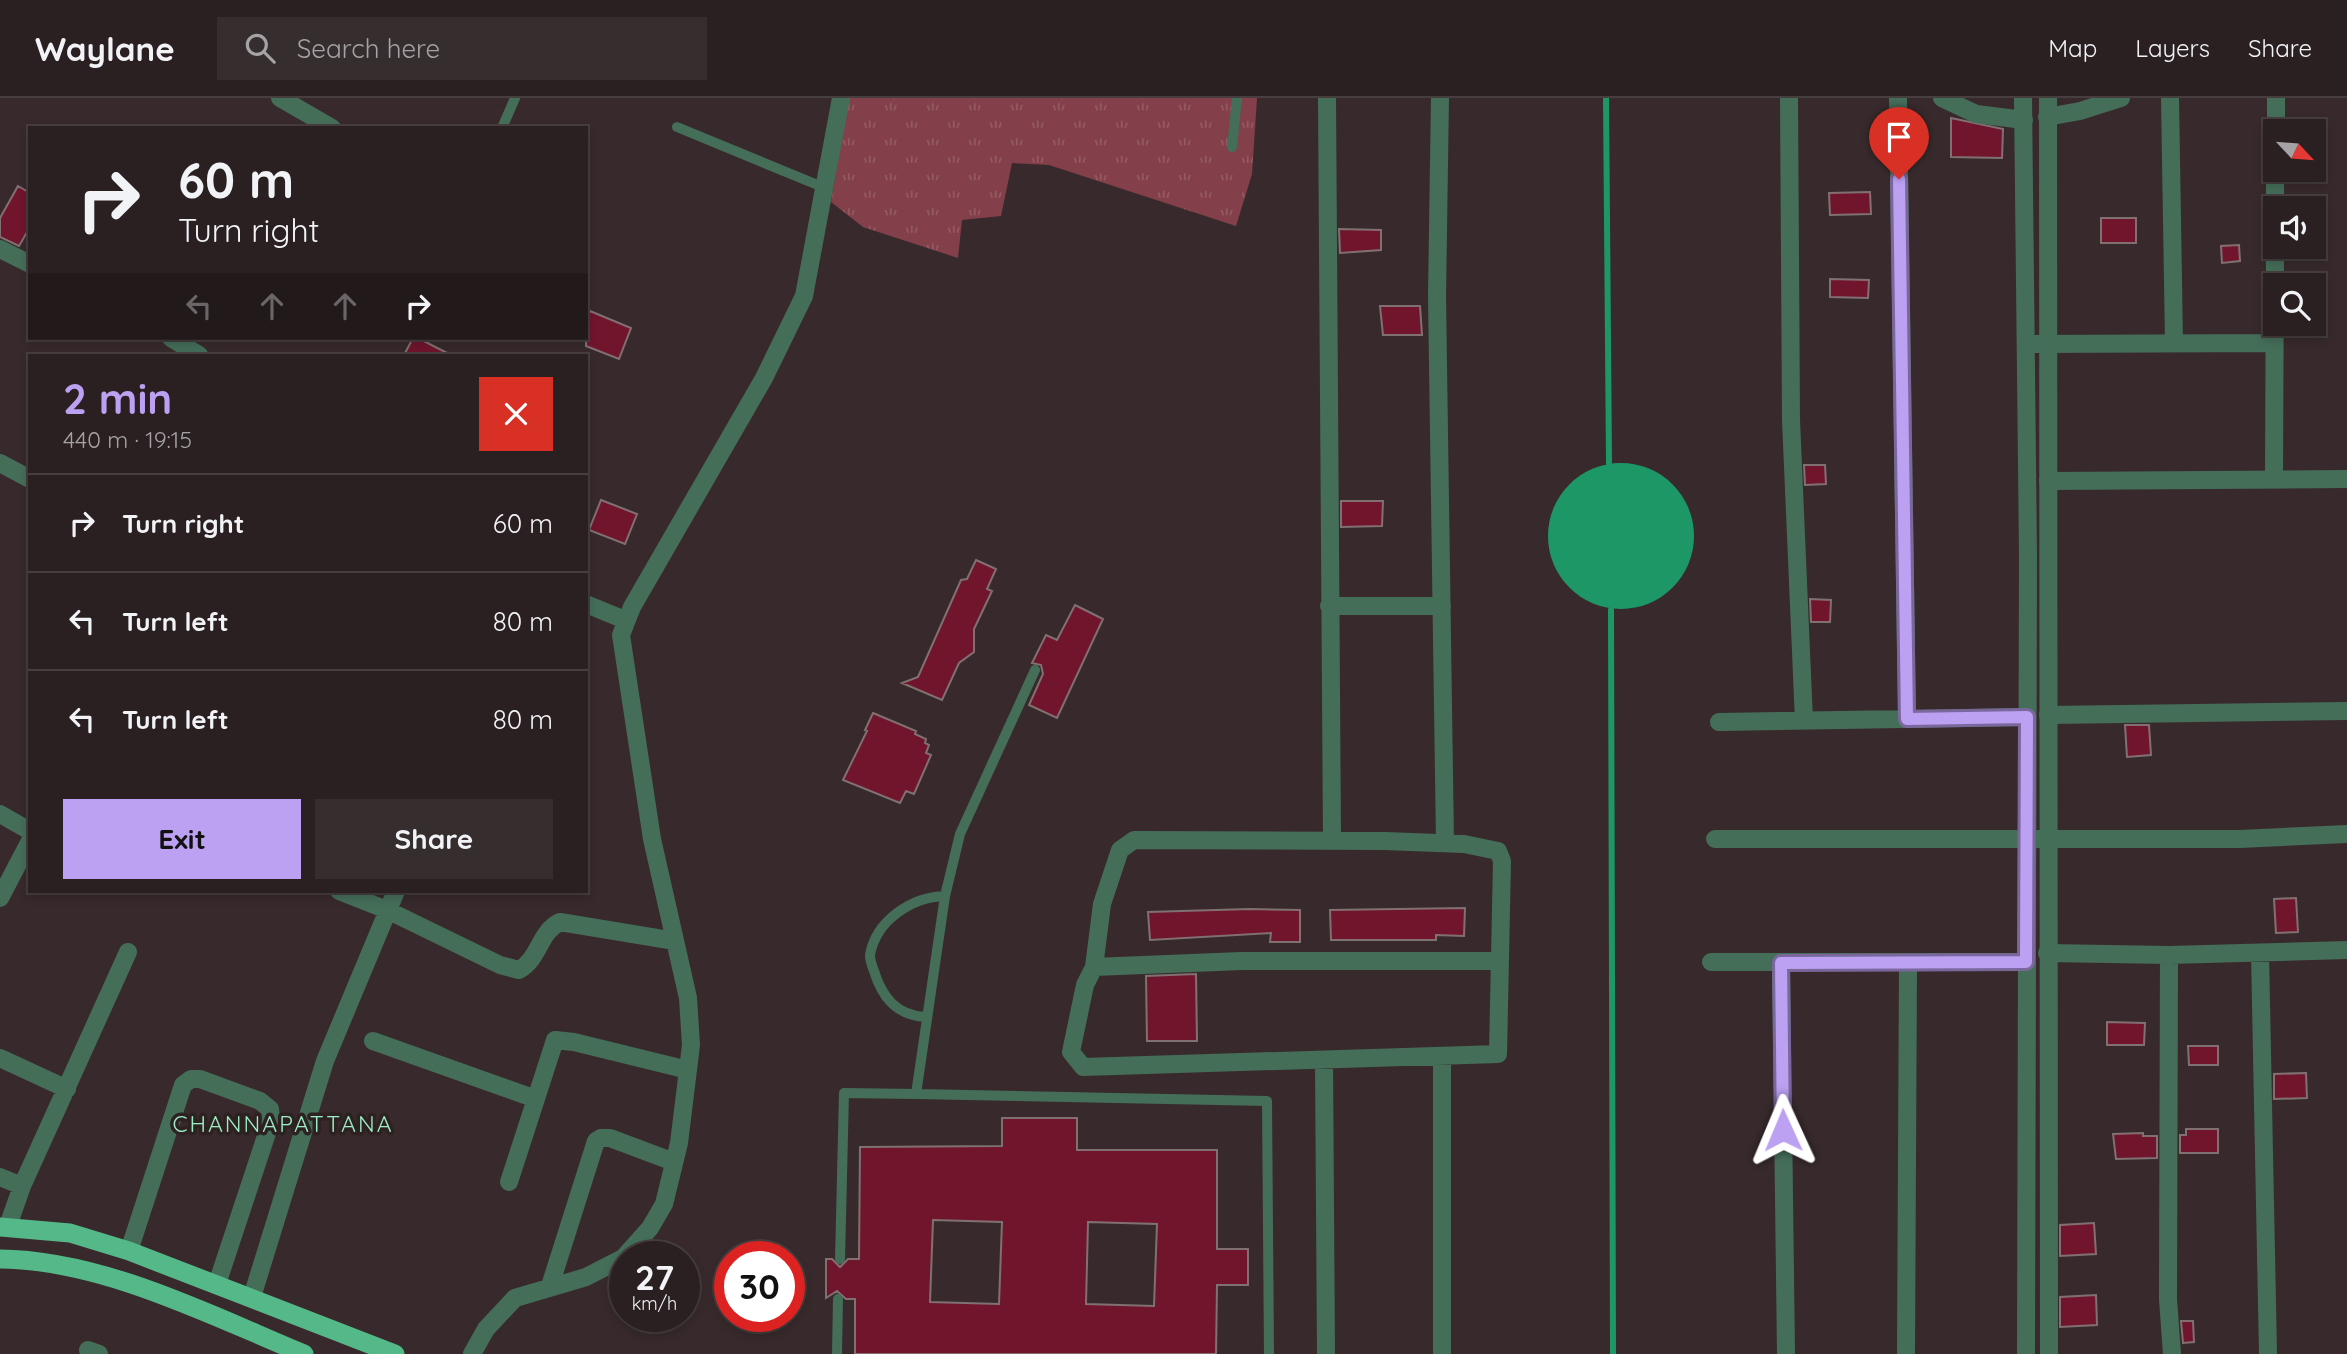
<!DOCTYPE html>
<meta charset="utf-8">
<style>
:root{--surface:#2a2021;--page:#362d2e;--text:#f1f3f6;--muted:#a5a3a5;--line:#463e3f;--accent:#bca0f2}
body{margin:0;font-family:Quicksand,sans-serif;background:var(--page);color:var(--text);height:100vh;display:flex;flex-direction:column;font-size:26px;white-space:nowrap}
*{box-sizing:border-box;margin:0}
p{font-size:23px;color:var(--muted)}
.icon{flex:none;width:38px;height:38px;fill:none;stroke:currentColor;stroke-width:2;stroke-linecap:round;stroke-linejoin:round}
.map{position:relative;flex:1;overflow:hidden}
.drawer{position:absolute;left:28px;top:256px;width:560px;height:539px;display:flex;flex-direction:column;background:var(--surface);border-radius:0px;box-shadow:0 4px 10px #0003,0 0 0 2px var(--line)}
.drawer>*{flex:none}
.banner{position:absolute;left:28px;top:28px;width:560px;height:214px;border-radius:0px;box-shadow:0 4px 10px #0003,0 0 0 2px var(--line);background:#2a2021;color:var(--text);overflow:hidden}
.needle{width:46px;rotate:116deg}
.fabs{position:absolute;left:2263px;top:21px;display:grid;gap:14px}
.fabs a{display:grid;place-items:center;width:63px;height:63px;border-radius:0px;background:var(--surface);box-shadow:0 4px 10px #0003,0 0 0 2px var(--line);font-size:35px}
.speed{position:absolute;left:609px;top:1143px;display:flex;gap:14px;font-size:35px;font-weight:700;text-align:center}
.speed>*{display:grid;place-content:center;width:91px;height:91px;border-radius:50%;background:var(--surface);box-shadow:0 4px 10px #0003,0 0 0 2px var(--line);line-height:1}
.speed small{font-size:18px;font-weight:400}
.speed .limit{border:10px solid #d22;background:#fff;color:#111}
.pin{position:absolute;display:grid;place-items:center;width:60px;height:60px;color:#fff;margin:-72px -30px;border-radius:50% 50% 50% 0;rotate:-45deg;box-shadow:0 0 7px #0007}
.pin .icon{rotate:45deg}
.me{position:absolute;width:77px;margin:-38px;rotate:359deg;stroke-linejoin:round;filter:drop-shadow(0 0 5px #0008)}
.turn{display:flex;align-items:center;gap:24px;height:147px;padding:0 35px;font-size:32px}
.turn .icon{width:91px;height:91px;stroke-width:2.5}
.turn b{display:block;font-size:49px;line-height:60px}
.lanes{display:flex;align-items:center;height:66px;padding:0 35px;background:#0003;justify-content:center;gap:35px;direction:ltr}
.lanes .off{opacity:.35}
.round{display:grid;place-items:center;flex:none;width:74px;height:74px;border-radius:0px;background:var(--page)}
.head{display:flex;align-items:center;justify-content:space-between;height:119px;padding:0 35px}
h1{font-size:42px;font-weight:700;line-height:52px;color:var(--accent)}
.action{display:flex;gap:14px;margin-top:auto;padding:14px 35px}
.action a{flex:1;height:80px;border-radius:0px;background:var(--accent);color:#111;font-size:28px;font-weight:700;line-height:80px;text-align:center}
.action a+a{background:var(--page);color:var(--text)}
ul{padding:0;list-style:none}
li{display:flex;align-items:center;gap:21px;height:98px;padding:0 35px;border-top:2px solid var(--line)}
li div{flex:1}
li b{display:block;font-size:26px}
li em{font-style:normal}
header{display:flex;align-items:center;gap:42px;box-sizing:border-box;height:98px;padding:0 35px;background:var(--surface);border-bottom:2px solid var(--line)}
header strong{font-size:33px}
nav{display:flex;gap:38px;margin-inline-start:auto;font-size:24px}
.search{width:490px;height:63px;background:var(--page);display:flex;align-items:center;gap:18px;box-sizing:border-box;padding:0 24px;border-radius:0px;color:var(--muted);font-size:26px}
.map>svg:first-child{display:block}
.grass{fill:url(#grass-tufts)}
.water{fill:#1e9767}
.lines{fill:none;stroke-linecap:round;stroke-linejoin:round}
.stream{stroke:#1e9767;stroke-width:6}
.building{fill:#71152d;stroke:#807072;stroke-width:2;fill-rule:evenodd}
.service{stroke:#456e59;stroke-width:10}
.minor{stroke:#456e59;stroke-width:18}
.tertiary{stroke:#456e59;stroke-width:18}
.trunk{stroke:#55b889;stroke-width:19}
.route-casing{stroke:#7a689d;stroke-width:18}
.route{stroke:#bca0f2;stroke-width:12}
.labels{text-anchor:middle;stroke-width:7;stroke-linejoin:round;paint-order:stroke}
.quarter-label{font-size:23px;letter-spacing:2px;fill:#9cedc3;stroke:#2d2122}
</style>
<header>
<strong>Waylane</strong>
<div class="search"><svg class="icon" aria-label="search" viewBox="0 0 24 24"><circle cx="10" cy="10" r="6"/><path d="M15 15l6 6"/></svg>Search here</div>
<nav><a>Map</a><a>Layers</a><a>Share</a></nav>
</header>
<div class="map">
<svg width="2347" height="1256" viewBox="0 0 2347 1256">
<defs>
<pattern id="grass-tufts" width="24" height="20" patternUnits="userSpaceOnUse" patternTransform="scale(1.75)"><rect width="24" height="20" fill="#833f4a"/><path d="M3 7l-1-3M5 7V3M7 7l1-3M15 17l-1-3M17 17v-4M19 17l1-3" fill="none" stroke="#945a63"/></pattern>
</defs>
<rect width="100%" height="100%" fill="#382a2c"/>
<path class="grass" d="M849,0H1257L1252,76L1236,128L1049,67L1012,65L1001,118L962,122L958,160L863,129L831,104Z"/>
<path class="water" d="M1548 438a73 73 0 1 1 146 0a73 73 0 1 1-146 0Z"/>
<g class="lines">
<path class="stream" d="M1606,0L1609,365
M1611,512L1613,1256"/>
</g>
<path class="building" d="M1951,20L2003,31L2002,60L1951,59Z
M18,88L30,95V129L19,148L0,139V120Z
M1870,94L1871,116L1830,117L1829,95Z
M2101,120H2136V145H2101Z
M1339,131L1381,132V152L1340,155Z
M2239,147L2240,163L2222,165L2221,148Z
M1830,181L1869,182L1868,200L1830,199Z
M1380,208H1420L1422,237H1383Z
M590,213L631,230L619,261L586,248V223Z
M413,240H418L451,257H404Z
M1804,367H1825L1826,386L1805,387Z
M601,402L637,416L625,446L589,432Z
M1341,403H1383L1382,428L1341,429Z
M976,462L996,471L987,491L992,493L974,531V554L959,565L942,602L902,585L918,579L961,482L967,481Z
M1810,501L1831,502L1830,524H1811Z
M1075,507L1103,521L1057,620L1029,607L1043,576L1041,567L1032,565L1046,537L1057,542Z
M873,615L916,633L915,636L926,641L925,645L929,647L926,655L931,657L914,696L906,693L900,705L843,682L867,633L865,632Z
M2125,627H2149L2151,657L2127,659Z
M2296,800L2298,834L2276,835L2274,801Z
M1465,810L1464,838L1436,837V842H1331L1330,812Z
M1250,811L1300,812V844H1270L1271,835L1150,842L1148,814Z
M1196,876L1197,943H1147L1146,878Z
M2107,924L2145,925L2144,947H2107Z
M2188,948H2218V967H2189Z
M2306,975L2307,1000L2274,1001V976Z
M1002,1020H1077V1052H1217V1151H1248V1187H1217L1216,1256H855V1201H846L837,1193L826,1200V1161H832L840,1169L848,1161H859L860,1049L1002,1048ZM933,1122L1002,1124L999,1206L930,1204ZM1088,1124L1157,1126L1154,1208L1086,1206Z
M2186,1031H2218V1055H2180V1037H2186Z
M2143,1035V1038H2157V1060L2116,1061L2113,1036Z
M2094,1125L2096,1156L2060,1158V1127Z
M2096,1197L2097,1227L2060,1229V1199Z
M2181,1223H2193L2194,1244L2183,1245Z"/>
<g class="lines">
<path class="service" d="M677,29L825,90
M502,30L515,0
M1232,49L1237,0
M925,919C896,917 882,899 874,873C872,868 870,862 870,857C876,822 912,799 945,798
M916,996L1267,1003L1269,1256
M840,1161L844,995L916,996L945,798L960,736L1035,572
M837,1256L838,1201"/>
<path class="minor" d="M280,0L332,30
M1327,0L1332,743
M1440,0L1437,198L1445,745
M1789,0L1791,322L1804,623
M1898,0L1907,621
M1942,0L1976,16L2024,22
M2170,0L2174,245
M2047,19L2080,13L2121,0
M2276,33V0
M2275,110V72
M0,151L30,166
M171,240L199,257
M2026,246L2274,245
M0,365L30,381
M2274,381L2275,149
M2048,383L2347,381
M586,506L625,522
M1329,508H1442
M2048,617L2347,613
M1719,624L2027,619
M0,716L30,733
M1715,741H2240L2347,736
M339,793L387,812L500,867L519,872C540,860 539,834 560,824L675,843
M0,800L30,743
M2047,855L2169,857L2347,852
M2260,855L2268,1256
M2169,857L2168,1201L2172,1256
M1711,864H2026
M1781,865L1786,1256
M1094,869L1102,806L1120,752L1134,742L1385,743L1464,746L1498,753L1502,763L1498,956L1083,969L1071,954L1085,887L1094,869L1241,863H1500
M373,943L536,1001
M0,960L67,991
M1324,963L1326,1256
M0,1079L22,1088
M509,1084L555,942L574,944L688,972
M8,1128L22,1088L128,854
M129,1153L183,987L191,981H200L260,1003L270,1011L271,1023L217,1186
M625,1158L650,1130L664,1106L679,1045L691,947L688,900L652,741L621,537L632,509L764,280L804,198L841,0
M550,1188L596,1043L601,1040H610L674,1064
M252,1199L325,963L396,793
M88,1252L99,1256
M472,1256L486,1231L515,1200L586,1179L625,1159
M1442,1256V959
M1906,1256L1908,866"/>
<path class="tertiary" d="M2023,0L2028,457L2026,1256
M2048,0L2049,1256"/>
<path class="trunk" d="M0,1129L70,1135L129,1153L395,1256
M0,1161C103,1162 210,1217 304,1256"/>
</g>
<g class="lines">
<g class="route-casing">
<path id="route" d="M1783,1032L1781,865L2026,864L2027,619L1907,621L1899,81"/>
</g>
<use href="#route" class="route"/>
</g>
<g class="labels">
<g class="quarter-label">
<text x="283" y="1034">CHANNAPATTANA</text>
</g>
</g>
</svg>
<div class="fabs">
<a><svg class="needle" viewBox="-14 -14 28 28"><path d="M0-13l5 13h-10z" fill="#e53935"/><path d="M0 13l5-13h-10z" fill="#a5a3a5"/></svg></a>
<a><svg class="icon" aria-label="sound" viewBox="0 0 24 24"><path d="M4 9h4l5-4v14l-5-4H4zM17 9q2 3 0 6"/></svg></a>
<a><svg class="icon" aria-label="search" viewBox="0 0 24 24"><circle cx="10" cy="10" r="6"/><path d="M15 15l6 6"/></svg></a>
</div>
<div class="speed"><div>27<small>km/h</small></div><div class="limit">30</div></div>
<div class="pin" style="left:1899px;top:81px;background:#d93025"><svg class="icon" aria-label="arrive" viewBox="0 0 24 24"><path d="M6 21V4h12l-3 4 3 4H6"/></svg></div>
<svg class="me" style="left:1783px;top:1032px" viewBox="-20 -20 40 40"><path d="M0-17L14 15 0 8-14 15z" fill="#bca0f2" stroke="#fff" stroke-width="4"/></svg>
<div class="banner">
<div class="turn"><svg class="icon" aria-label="right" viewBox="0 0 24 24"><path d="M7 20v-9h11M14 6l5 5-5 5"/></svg><div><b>60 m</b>Turn right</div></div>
<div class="lanes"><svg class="icon off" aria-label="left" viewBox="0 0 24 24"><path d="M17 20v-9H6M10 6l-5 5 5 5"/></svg><svg class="icon off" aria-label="ahead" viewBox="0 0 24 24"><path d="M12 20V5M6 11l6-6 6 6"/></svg><svg class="icon off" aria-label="ahead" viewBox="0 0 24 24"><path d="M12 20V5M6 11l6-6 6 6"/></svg><svg class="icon" aria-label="right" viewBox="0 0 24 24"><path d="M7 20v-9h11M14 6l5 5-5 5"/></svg></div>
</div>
<section class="drawer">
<div class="head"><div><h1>2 min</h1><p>440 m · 19:15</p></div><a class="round" style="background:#d93025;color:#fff"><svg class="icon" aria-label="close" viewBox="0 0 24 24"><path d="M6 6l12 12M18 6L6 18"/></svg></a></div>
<ul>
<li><svg class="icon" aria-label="right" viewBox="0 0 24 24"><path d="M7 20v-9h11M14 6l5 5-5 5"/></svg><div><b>Turn right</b></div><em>60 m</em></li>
<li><svg class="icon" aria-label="left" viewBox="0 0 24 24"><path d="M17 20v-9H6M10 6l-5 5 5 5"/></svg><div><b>Turn left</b></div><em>80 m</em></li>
<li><svg class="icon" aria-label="left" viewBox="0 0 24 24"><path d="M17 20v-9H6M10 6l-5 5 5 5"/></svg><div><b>Turn left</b></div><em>80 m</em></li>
</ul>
<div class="action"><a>Exit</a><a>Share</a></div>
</section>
</div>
